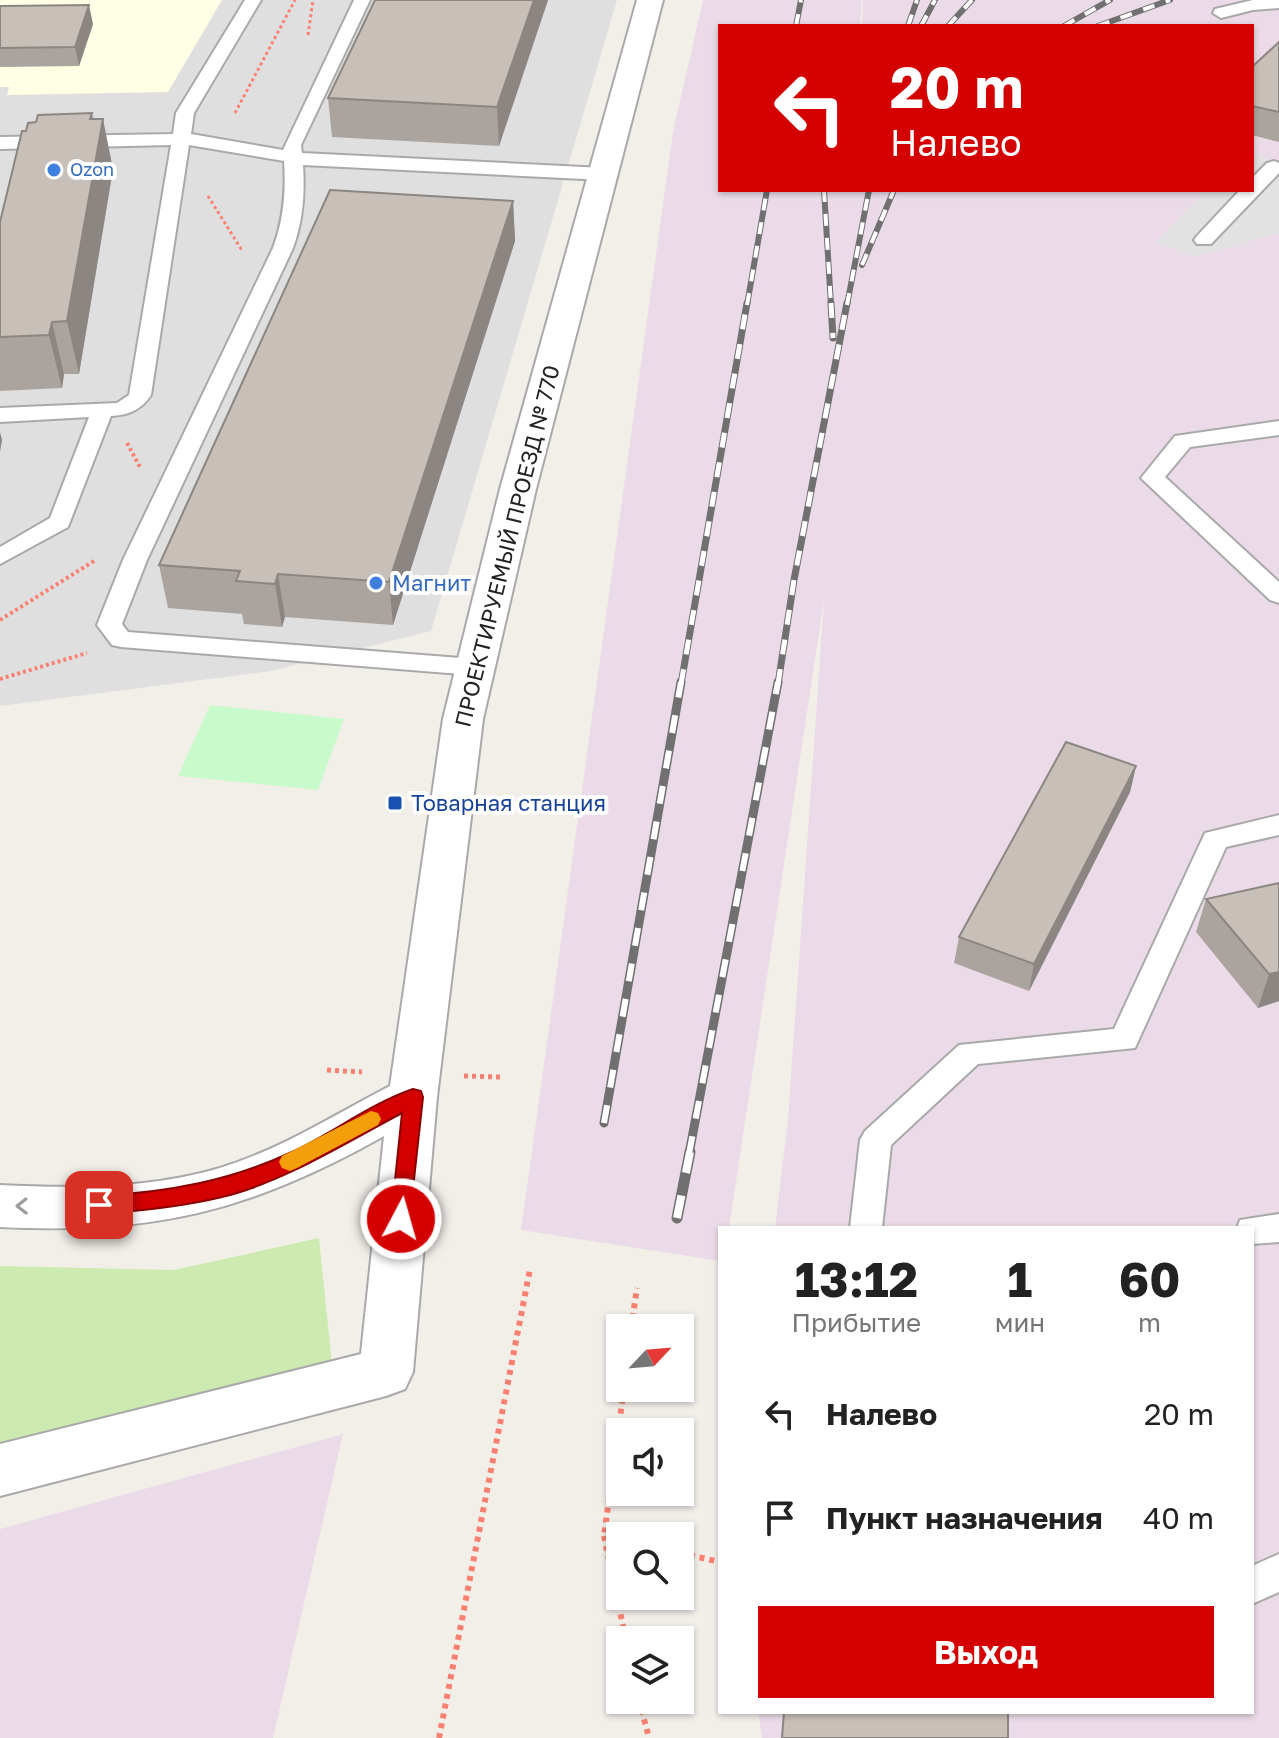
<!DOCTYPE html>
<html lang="ru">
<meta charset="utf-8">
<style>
:root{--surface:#fff;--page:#f2f2f2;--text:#222;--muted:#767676;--accent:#d40000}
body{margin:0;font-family:"Golos Text",sans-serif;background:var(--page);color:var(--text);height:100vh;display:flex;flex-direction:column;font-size:30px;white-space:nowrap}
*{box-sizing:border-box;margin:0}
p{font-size:26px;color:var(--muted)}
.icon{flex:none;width:44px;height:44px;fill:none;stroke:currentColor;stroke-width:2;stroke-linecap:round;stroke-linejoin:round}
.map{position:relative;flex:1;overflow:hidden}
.side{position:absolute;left:718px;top:1226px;width:536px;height:488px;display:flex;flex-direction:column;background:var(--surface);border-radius:0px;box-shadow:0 2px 6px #0004}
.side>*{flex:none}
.banner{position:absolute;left:718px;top:24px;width:536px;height:168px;border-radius:0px;box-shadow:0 2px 6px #0004;background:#d40000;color:#fff;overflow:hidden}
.needle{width:52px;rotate:64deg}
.buttons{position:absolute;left:606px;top:1314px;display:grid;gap:16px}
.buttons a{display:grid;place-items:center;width:88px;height:88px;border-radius:0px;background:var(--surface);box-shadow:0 2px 6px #0004;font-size:40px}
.pin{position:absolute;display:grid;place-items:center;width:68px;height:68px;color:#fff;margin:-34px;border-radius:16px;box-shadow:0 4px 12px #0006}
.me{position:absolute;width:88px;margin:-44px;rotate:6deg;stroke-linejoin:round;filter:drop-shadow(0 0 6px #0008)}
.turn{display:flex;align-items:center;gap:28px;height:168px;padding:0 40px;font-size:36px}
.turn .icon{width:104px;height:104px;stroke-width:2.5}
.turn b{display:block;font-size:56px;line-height:68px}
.eta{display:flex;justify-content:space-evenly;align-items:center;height:136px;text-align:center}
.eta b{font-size:48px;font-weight:700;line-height:56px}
.button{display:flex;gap:16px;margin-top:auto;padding:16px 40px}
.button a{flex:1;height:92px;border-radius:0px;background:var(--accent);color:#fff;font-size:32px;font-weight:700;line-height:92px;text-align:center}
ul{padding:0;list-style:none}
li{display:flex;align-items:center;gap:24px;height:104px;padding:0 40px}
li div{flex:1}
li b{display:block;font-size:30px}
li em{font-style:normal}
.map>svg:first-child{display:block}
.residential{fill:#e0dfdf}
.industrial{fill:#ebdbe8}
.education{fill:#ffffe5}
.grass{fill:#cdebb0}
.park{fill:#c8facc}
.parking{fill:#e2e2e2}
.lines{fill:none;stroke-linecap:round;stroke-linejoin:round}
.service-casing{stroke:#a9a9a9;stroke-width:4}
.tertiary-casing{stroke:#a9a9a9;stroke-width:4}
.path-far3{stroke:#fa8072;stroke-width:3;stroke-dasharray:3 3;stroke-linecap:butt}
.path-far2{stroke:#fa8072;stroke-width:4;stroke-dasharray:3 3;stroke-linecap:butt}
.path-far1{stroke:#fa8072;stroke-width:5;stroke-dasharray:4 4;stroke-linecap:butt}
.path{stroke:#fa8072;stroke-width:6;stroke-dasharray:5 5;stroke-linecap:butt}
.service{fill:#fff;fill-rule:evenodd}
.tertiary{fill:#fff;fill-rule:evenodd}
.rail-far3-casing{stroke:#707070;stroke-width:6}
.rail-far2-casing{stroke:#707070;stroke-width:7}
.rail-far1-casing{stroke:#707070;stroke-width:9}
.rail-casing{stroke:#707070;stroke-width:11}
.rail-far3{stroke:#fff;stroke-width:4;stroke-dasharray:12;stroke-linecap:butt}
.rail-far2{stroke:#fff;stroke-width:5;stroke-dasharray:15;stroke-linecap:butt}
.rail-far1{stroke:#fff;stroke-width:6;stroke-dasharray:18;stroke-linecap:butt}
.rail{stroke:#fff;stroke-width:8;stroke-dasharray:23;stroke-linecap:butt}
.wall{fill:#aba49e}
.shaded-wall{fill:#8b8681}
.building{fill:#c7bfb8;stroke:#8b8681;stroke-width:2}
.oneway{stroke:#9c9c9c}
.route{fill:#d40000;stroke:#8a0000;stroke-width:2}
.slow{fill:#f59e0b}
.shop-dot{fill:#3f7fe0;stroke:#fff;stroke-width:3}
.transit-dot{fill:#1a4fb4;stroke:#fff;stroke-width:3}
.labels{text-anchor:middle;stroke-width:8;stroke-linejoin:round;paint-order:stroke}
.far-shop-label{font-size:18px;fill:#366cbe;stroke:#fff;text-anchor:start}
.street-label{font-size:22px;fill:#222;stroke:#fff}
.shop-label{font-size:22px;fill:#366cbe;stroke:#fff;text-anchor:start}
.transit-label{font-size:22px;fill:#164399;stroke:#fff;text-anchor:start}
</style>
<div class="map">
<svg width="1279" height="1738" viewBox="0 0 1279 1738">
<rect width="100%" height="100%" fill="#f2efe9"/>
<path class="residential" d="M0,0H617L431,631L271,671L0,706Z"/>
<path class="industrial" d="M703,0H862L860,26H720V190H1252V26H862L863,0H1279V1738H762L758,1712H1252V1228H775L788,1119L824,600L729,1228H720V1261L521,1230L673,132Z
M343,1434L273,1738H0V1529Z"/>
<path class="education" d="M0,0H222L168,92L7,95L9,87H0Z"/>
<path class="grass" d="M319,1238L332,1364L0,1449V1266L174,1270Z"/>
<path class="park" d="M210,705L344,719L318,790L178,776Z"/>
<path class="parking" d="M1252,155L1279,162V233L1197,256L1155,243L1206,190H1252Z"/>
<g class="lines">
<g class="service-casing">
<path id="service" d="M245,0H261L194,113L191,134L283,150L354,0H370L301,145L302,153L603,168L612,174L603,180L303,165C305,193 303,221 293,248L147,560L122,624L128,632L473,659L482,661L486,667L482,673L473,675L121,647L112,645L97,625L123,560L273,248C284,219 286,191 284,161L189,145L151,395C141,410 129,415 111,416L68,527L0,564V547L50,518L89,417L0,422V408L117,403L129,395L171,145L0,149V137L173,134L176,113Z
M1253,0H1279V8L1253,10L1221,18L1213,13L1215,9Z
M1274,161L1279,163V173L1211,244H1197L1194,240L1197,236L1240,190H1252V178L1267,163Z
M1279,421V435L1190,447L1165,477L1279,582V603L1270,600L1141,478L1175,436Z
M1279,815V835L1226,847L1135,1048L978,1064L891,1145L882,1228H850L860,1140L865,1131L959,1045L1114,1029L1205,833Z
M1279,1214V1242L1252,1244V1228H1237L1240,1220Z
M1279,1554V1592L1252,1604V1566Z"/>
</g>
<g class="tertiary-casing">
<path id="tertiary" d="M637,0H663L536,489L483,719L437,1097L413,1372L405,1389L386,1396L0,1496V1444L361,1354L384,1136C250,1211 154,1235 0,1227V1185C81,1189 171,1189 248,1158C298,1139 343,1110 390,1086L443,719L500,489Z"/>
</g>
<path class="path-far3" d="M308,35L313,0
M235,113L295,0
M208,196L243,252"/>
<path class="path-far2" d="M127,443L141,469
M0,620L94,561
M0,679L87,653"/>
<path class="path-far1" d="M327,1070L362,1072
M464,1076L500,1077"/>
<path class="path" d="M631,1328L637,1288
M604,1536L626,1640
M620,1540L604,1536L624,1388
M680,1553L720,1562
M639,1700L649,1738
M439,1738L530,1269"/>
<use href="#service" class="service"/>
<use href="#tertiary" class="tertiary"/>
<g class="rail-far3-casing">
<path id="rail-far3" d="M796,26L801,0
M908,26L917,0
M921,26L935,0
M948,26L972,0
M1064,26L1110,0
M1098,26L1170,0
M824,190L831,305
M862,265L894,190
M747,305L767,190
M847,305L869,190"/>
</g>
<g class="rail-far2-casing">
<path id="rail-far2" d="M831,303L833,338
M681,684L747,303
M778,684L794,580L847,303"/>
</g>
<g class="rail-far1-casing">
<path id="rail-far1" d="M604,1123L681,682
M689,1154L778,682"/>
</g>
<g class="rail-casing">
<path id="rail" d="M677,1218L690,1152"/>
</g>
<use href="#rail-far3" class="rail-far3"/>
<use href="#rail-far2" class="rail-far2"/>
<use href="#rail-far1" class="rail-far1"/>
<use href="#rail" class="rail"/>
</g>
<path class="wall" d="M548,0L499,146L332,137L328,98Z
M0,6L93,24L79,66L0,67Z
M1279,42V142L1252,135V67Z
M93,119L113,169L79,374H64L62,388L0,391V222Z
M513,201L515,241L393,625L285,617L282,627L244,624L242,614L168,608L159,565Z
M1136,766L1130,792L1029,991L954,963L959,937Z
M1279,883V1001L1258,1008L1196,932L1206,899Z"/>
<path class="shaded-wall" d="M534,0H548L499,146L497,107Z
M89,5L93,24L79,66L75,47Z
M92,113L98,147L103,119L113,169L79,374L67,321Z
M513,201L515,241L393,625L389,582Z
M52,322L64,374L62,388L49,335Z
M0,432L2,440L0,452Z
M278,574L285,617L282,627L275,584Z
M1136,766L1130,792L1029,991L1034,964Z
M1279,972V1001L1258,1008L1269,974Z"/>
<path class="building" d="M375,0H534L497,107L328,98Z
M89,5L75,47L0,48V6Z
M1279,42V112L1252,106V67Z
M92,113L90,119H103L67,321L52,322L49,335L0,337V222L22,131H26L28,123L36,122L38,115Z
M330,190L513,201L389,582L278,574L275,584L236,581L240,571L159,565Z
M1066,742L1136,766L1034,964L959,937Z
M1279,883V972L1269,974L1206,899Z
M784,1712H1008V1738H782Z"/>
<defs><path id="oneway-chevron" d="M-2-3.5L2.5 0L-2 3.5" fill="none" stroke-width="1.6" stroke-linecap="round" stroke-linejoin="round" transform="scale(2)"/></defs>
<use class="oneway" href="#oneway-chevron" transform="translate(22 1206) rotate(179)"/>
<path class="route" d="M413,1089L421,1091L423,1097L409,1225L401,1228L394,1225L391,1219L402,1113C347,1142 282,1183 222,1197C181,1207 140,1211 99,1214L92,1211L88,1205L92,1199L99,1196C168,1192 231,1181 294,1151C334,1132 372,1103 413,1089Z"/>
<path class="slow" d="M371,1111L378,1113L381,1119L378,1125L297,1168L290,1171L282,1168L279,1162L282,1156Z"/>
<g class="shop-dot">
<circle cx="54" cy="170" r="8"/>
<circle cx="376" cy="583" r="8"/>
</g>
<rect class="transit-dot" x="387" y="795" width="16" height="16" rx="4"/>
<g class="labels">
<g class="far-shop-label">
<text x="70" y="176">Ozon</text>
</g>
<g class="street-label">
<text transform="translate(507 546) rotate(-76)" y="8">ПРОЕКТИРУЕМЫЙ ПРОЕЗД № 770</text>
</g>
<g class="shop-label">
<text x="392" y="591">Магнит</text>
</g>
<g class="transit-label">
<text x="411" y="811">Товарная станция</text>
</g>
</g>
</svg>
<div class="buttons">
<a><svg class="needle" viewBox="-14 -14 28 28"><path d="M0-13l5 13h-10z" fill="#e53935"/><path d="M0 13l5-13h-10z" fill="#767676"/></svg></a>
<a><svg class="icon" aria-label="sound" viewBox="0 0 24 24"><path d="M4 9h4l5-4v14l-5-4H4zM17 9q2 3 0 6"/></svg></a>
<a><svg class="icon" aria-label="search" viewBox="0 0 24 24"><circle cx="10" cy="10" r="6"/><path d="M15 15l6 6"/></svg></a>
<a><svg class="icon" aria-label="layers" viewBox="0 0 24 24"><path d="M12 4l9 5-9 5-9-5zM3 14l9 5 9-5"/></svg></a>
</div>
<div class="pin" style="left:99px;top:1205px;background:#d93025"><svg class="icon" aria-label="arrive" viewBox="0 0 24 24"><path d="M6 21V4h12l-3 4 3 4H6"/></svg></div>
<svg class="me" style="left:401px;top:1219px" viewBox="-20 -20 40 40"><circle r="17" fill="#d40000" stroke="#fff" stroke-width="3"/><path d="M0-11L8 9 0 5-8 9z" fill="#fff"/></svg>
<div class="banner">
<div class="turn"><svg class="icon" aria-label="left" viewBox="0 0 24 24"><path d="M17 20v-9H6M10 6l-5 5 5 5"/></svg><div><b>20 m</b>Налево</div></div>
</div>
<section class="side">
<div class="eta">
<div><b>13:12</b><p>Прибытие</p></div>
<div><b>1</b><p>мин</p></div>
<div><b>60</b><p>m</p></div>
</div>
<ul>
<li><svg class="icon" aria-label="left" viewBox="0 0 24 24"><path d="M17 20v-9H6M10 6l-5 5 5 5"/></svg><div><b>Налево</b></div><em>20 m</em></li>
<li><svg class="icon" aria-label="arrive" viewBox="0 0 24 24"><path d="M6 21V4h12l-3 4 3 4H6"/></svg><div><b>Пункт назначения</b></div><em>40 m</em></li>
</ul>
<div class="button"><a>Выход</a></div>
</section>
</div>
